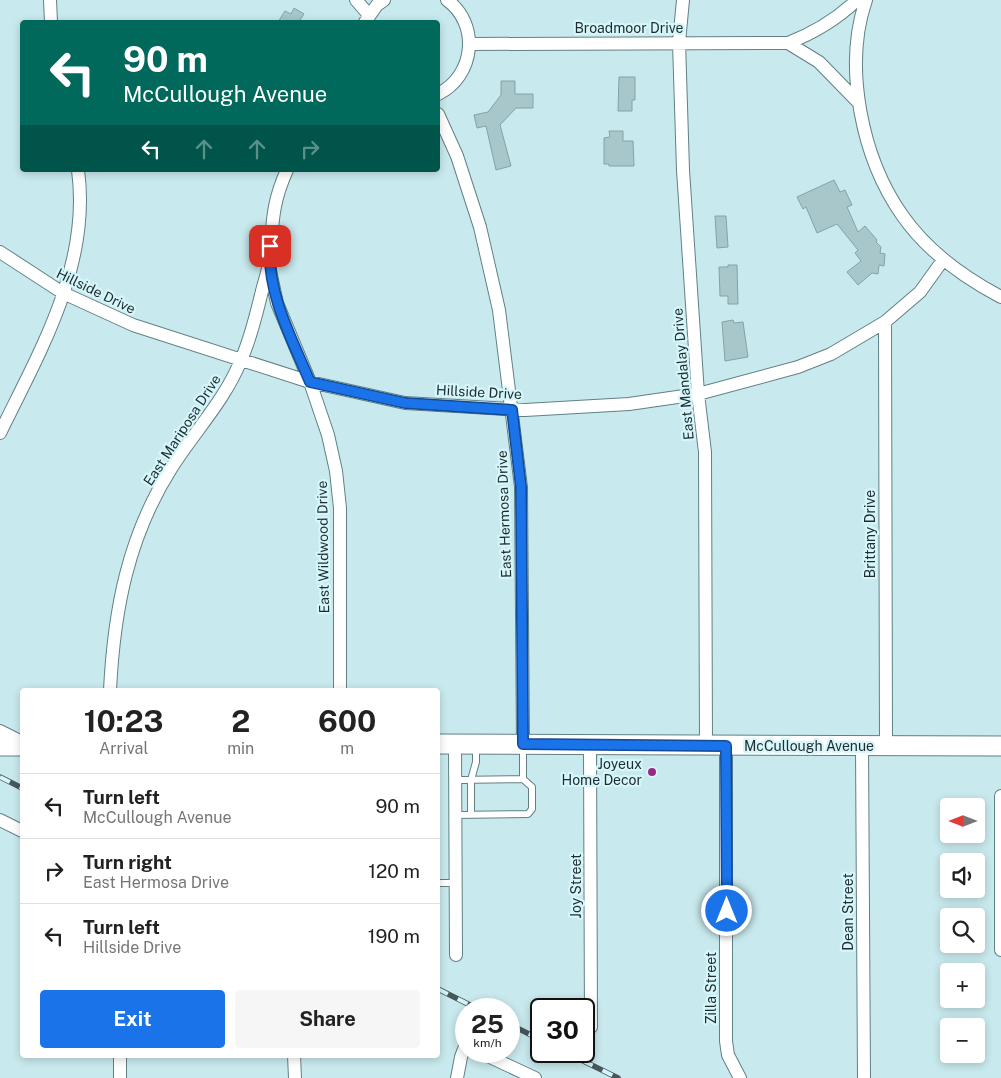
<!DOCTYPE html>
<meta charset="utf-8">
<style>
:root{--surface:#fff;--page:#f6f6f6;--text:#222;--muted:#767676;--line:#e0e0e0;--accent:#1a73e8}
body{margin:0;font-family:"Public Sans",sans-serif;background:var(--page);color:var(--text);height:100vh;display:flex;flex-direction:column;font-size:19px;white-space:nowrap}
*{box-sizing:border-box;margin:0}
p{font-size:16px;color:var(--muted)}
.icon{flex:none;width:28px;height:28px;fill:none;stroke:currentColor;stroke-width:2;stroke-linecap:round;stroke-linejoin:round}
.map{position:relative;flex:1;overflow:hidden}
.drawer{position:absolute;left:20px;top:688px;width:420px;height:370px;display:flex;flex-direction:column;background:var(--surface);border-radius:5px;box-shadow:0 2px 8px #0003}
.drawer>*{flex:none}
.top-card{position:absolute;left:20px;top:20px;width:420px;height:152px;border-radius:5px;box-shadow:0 2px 8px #0003;background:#00695c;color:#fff;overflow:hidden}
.needle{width:32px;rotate:270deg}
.buttons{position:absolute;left:940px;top:798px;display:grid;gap:10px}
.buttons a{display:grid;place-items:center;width:45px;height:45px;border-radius:5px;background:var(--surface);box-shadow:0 2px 8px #0003;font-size:25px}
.speed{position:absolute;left:455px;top:998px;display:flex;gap:10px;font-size:25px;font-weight:700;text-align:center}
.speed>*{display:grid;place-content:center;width:65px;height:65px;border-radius:50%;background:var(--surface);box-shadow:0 2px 8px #0003;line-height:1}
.speed small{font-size:12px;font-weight:400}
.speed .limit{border:2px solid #111;border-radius:8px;background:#fff;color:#111}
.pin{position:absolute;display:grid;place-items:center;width:42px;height:42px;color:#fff;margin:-21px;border-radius:10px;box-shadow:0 2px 8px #0006}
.me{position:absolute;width:55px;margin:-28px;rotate:0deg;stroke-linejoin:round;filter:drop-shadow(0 0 4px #0008)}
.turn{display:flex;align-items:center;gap:18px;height:105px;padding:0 20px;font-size:22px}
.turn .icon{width:65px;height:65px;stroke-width:2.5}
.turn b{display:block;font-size:35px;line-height:42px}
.lanes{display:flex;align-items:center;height:48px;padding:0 20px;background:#0003;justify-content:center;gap:25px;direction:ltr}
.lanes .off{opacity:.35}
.eta{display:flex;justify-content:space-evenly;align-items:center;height:85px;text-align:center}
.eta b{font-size:30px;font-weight:700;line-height:35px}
.cta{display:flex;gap:10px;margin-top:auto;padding:10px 20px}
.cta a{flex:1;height:58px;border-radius:5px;background:var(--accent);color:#fff;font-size:20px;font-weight:700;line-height:58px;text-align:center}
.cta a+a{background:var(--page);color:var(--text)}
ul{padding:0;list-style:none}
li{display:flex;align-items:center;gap:15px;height:65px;padding:0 20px;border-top:1px solid var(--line)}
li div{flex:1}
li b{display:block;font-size:19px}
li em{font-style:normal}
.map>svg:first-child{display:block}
.building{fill:#a7c7cb;stroke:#84a3a7}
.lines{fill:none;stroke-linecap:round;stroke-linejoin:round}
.service-casing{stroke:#628084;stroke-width:8}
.minor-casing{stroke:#628084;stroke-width:14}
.secondary-casing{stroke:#628084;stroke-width:21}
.service{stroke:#fff;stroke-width:6}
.minor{stroke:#fff;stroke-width:12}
.secondary{stroke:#fff;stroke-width:19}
.rail-casing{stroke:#47585a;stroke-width:5.5}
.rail{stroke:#d5f6fa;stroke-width:4;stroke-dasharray:11;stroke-linecap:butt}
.route-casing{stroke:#114b97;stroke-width:12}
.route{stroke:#1a73e8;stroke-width:9}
.poi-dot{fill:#9b2885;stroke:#d5f6fa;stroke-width:2}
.labels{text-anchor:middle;stroke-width:4.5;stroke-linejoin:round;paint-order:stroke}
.street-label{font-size:14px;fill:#1f2b2d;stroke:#d5f6fa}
.poi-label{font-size:14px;fill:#1f2b2d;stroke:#d5f6fa;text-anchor:end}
</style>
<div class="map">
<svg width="1001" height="1078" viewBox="0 0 1001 1078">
<rect width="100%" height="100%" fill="#c8e9ed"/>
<path class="building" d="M294,8L304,14L300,20L305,22H278L285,11L291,14Z
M619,77H635V100H632V111H618Z
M501,81H515V94H533V108H516L500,125L511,166L496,170L486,126L477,128L474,115L488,112L501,95Z
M609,131H623V141H633L634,166H609V164H604V138L610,137Z
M834,180L840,192L845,190L852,205L847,207L858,232L865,226L877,240L876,242L881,247L880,253L885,254L884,266L879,265L878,274L872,273L858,285L847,272L861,261L855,253L858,250L837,224L817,233L806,207L803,209L797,197Z
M715,216H726L728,247L717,248Z
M728,265H737L738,304H728V296H720L719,267H728Z
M733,320L734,323L743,322L748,357L725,361L722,322Z"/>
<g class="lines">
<g class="service-casing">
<path id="service" d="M455,780L523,779
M455,815L528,814L532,809V787L523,779V746
M471,815V780L476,762V747
M438,883H456"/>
</g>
<g class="minor-casing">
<path id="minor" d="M50,0L51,22
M356,0L369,15
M683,0L679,42L683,170L698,394L705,452L706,745
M866,0C843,67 862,158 902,215C927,251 963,277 1001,297
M365,22L377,5L384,0
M788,43L819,62L858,102
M470,44L788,43C814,33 837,19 857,0
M438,94C475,76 480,24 447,0
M438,114L457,156L480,227L499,310L521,487L523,744
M0,252L63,293L133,325L310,382L405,403L525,410L629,404L698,394L798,367L831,354L885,322L920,292L943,260
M269,266L277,303L310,382L328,435L336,471L340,508V690
M885,322L886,746
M0,433C40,351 91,265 78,170
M110,690C114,610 128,536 172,467C195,431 225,400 241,360C251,338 256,315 262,291C264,282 268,272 269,262C273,225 271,205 287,170
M0,731L22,742
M455,744L456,955
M590,745L591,1027
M726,745V1041L728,1055L740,1078
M862,746L864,1078
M1001,796V950
M0,820L22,831
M477,1051L535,1078
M294,1055L295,1078
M120,1078V1055
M457,1078L461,1057L464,1049L466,1050"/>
</g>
<g class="secondary-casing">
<path id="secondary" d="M438,744L1001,746
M0,746H22"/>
</g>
<use href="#service" class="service"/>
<use href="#minor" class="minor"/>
<use href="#secondary" class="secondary"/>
<g class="rail-casing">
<path id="rail" d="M0,777L22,788
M438,989L478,1009
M509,1024L541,1040
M563,1051L618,1078"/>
</g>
<use href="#rail" class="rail"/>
</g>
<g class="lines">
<g class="route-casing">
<path id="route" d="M270,246C267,294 292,339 310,382L405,403L512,410L521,487L523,744L726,746L727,911"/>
</g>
<use href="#route" class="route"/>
</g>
<circle class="poi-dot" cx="652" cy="772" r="5"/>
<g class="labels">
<g class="street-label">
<text x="629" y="33">Broadmoor Drive</text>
<text transform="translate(96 291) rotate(26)" y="5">Hillside Drive</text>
<text transform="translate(683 374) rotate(-95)" y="5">East Mandalay Drive</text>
<text transform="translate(479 392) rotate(3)" y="5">Hillside Drive</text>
<text transform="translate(182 430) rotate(-57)" y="5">East Mariposa Drive</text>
<text transform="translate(504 514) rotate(-92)" y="5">East Hermosa Drive</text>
<text transform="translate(870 534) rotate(-90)" y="5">Brittany Drive</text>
<text transform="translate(323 547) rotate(-91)" y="5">East Wildwood Drive</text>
<text x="809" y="751">McCullough Avenue</text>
<text transform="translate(576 886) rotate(-90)" y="5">Joy Street</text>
<text transform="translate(848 912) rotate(-90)" y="5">Dean Street</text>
<text transform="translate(711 988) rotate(-90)" y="5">Zilla Street</text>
</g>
<g class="poi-label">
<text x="642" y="769">Joyeux<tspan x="642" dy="16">Home Decor</tspan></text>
</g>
</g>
</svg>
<div class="buttons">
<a><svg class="needle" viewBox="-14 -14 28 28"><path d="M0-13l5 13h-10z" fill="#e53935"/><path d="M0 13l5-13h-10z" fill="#767676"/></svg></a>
<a><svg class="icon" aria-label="sound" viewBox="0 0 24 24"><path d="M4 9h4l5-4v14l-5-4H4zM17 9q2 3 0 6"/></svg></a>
<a><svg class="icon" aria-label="search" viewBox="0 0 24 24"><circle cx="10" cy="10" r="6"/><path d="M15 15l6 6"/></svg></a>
<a>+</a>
<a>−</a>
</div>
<div class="speed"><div>25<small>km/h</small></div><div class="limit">30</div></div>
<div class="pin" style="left:270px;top:246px;background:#d93025"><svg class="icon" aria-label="arrive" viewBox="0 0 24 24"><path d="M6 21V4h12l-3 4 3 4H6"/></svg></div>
<svg class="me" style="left:727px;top:911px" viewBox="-20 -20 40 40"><circle r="17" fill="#1a73e8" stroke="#fff" stroke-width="3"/><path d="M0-11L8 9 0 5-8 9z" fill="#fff"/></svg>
<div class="top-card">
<div class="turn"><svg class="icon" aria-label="left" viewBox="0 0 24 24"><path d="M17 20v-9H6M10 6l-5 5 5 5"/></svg><div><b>90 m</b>McCullough Avenue</div></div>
<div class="lanes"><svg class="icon" aria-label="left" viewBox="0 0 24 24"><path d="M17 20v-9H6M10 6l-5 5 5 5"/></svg><svg class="icon off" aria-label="ahead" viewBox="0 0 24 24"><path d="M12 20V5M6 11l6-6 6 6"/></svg><svg class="icon off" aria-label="ahead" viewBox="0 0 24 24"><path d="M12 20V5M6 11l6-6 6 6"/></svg><svg class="icon off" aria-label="right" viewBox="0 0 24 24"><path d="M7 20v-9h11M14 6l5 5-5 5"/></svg></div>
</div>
<section class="drawer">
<div class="eta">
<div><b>10:23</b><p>Arrival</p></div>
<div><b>2</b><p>min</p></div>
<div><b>600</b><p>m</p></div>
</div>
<ul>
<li><svg class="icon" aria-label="left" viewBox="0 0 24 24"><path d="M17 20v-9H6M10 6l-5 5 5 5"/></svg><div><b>Turn left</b><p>McCullough Avenue</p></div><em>90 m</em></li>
<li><svg class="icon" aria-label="right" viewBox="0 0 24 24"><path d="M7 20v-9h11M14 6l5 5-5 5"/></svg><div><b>Turn right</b><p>East Hermosa Drive</p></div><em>120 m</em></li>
<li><svg class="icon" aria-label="left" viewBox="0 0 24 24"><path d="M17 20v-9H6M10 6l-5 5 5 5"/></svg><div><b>Turn left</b><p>Hillside Drive</p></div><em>190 m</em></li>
</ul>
<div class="cta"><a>Exit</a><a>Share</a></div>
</section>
</div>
